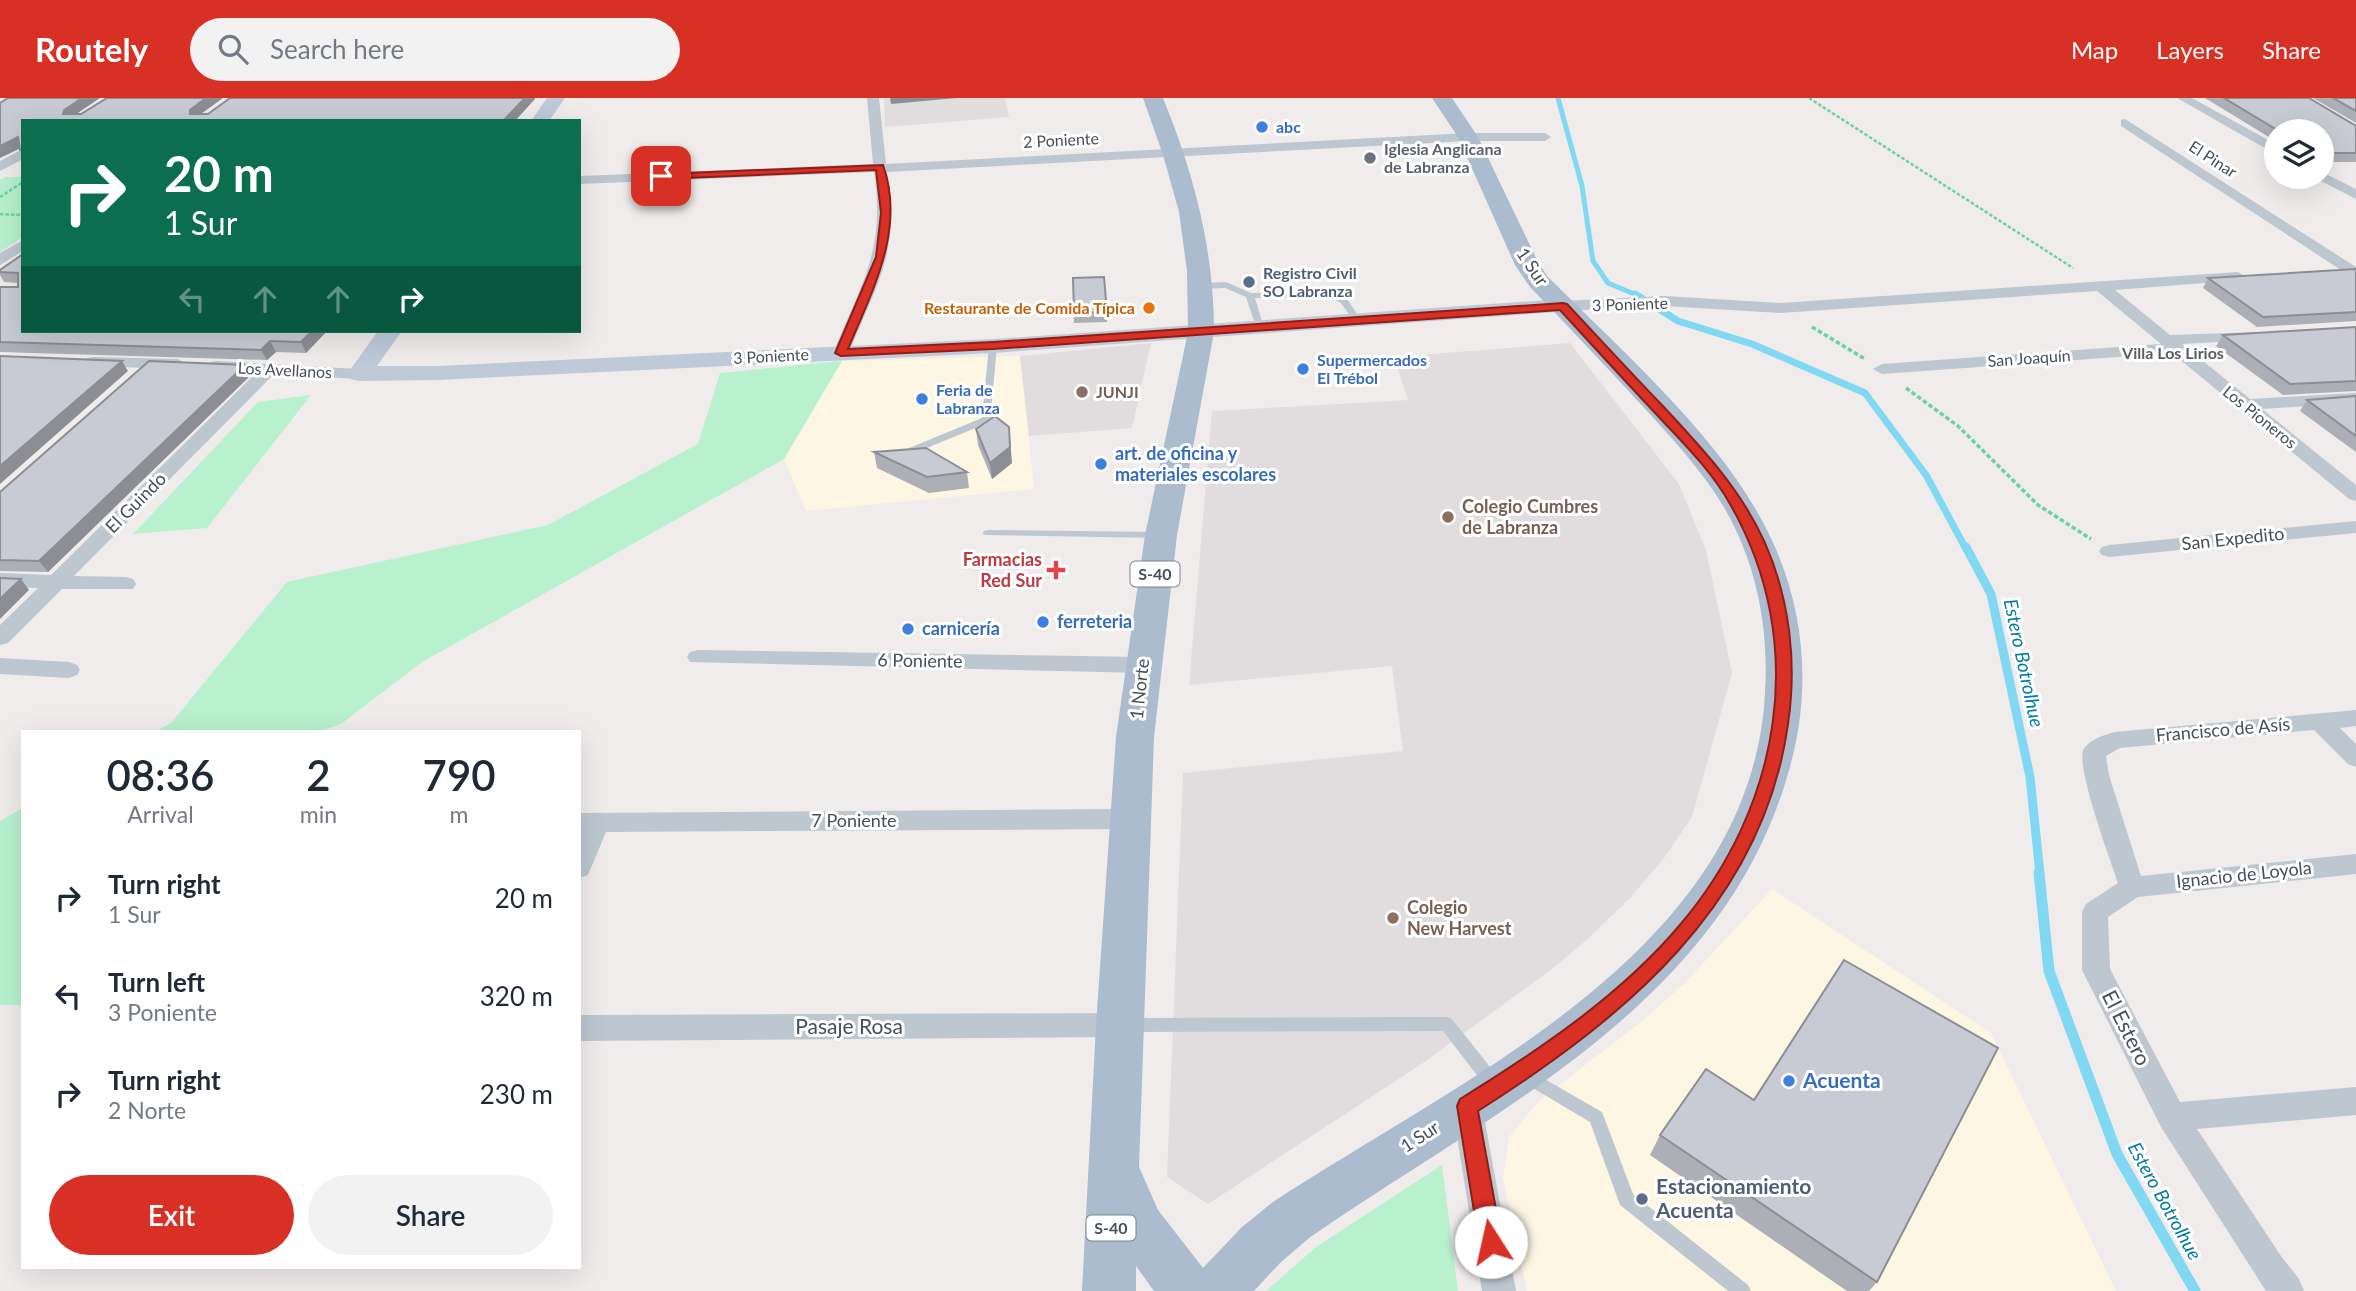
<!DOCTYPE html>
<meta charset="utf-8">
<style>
:root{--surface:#fff;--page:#f2f2f3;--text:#1f2937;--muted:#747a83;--accent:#d93025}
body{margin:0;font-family:Lato,sans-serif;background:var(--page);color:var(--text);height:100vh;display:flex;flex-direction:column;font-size:26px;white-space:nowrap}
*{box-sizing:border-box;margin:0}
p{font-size:23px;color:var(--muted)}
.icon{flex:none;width:38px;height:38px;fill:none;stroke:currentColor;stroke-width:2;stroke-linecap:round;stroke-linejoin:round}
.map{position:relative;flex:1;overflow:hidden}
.details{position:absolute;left:21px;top:632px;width:560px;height:539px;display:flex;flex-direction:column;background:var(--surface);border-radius:0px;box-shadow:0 7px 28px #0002}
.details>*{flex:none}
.banner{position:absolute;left:21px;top:21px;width:560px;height:214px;border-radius:0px;box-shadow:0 7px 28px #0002;background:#0b6e4f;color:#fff;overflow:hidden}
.buttons{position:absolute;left:2264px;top:21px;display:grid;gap:14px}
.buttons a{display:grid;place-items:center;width:70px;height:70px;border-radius:50%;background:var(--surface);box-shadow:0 7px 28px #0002;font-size:35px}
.pin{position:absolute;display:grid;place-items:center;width:60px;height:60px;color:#fff;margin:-30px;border-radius:14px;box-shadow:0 4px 10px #0006}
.me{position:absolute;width:77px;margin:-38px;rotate:350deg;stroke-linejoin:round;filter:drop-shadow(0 0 5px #0008)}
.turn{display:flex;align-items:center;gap:24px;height:147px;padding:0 28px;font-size:32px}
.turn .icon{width:91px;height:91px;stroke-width:2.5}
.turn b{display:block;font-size:49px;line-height:60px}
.lanes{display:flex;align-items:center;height:66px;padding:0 28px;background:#0003;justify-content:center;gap:35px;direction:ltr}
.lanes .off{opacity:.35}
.eta{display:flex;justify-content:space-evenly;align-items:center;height:119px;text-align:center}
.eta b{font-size:42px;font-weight:600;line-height:49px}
.action{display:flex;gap:14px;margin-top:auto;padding:14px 28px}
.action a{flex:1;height:80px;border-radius:42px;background:var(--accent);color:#fff;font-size:28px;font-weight:600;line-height:80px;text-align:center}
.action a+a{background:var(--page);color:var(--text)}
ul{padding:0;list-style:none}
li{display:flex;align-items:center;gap:21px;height:98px;padding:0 28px}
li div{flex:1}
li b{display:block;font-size:26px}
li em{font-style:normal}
header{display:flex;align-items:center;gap:42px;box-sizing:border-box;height:98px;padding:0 35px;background:var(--accent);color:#fff}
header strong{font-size:33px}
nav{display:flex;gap:38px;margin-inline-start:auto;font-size:24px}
.search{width:490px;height:63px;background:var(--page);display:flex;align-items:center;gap:18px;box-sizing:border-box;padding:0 24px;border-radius:38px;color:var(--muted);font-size:26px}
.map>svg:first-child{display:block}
.commercial{fill:#fdf6e3}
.education{fill:#e1ddde}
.green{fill:#b7f1ce}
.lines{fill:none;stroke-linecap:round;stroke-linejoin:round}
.stream-far3{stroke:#80d8f2;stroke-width:5}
.stream-far2{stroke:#80d8f2;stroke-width:7}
.stream-far1{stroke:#80d8f2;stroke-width:9}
.stream{stroke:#80d8f2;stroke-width:11}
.path-far1{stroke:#6dd2a2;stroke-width:2.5;stroke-dasharray:3.5 2;stroke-linecap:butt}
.path{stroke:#6dd2a2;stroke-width:3.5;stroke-dasharray:4.5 2.5;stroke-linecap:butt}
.lane{fill:#bcc7d0;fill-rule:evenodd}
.street{fill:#bcc7d0;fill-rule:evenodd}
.secondary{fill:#becad8;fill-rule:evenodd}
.primary{fill:#aabcce;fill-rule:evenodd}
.wall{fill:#acafb5}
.shaded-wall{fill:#8c8e94}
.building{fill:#c8cbd3;stroke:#8c8e94;stroke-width:2}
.route{fill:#d93025;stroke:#8d1f18;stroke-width:2}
.shop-dot{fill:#3f7fe0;stroke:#fff;stroke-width:2.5}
.worship-dot{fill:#6b7280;stroke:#fff;stroke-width:2.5}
.service-dot{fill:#5c6f8a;stroke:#fff;stroke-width:2.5}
.food-dot{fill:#e8710a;stroke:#fff;stroke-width:2.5}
.education-dot{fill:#8d6e63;stroke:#fff;stroke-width:2.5}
.health-dot{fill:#e0444e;stroke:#fff;stroke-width:2.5}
.labels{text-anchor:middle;stroke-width:6;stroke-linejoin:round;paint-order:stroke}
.far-shop-label{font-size:16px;font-weight:bold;fill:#366cbe;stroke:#fff;text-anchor:start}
.far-street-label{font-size:16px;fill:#44505b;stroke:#fff}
.far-worship-label{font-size:16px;font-weight:bold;fill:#5b616d;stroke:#fff;text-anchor:start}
.far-service-label{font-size:16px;font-weight:bold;fill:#4e5e75;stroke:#fff;text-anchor:start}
.far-food-label{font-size:16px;font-weight:bold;fill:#c56008;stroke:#fff;text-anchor:end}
.far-neighbourhood-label{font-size:16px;font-weight:bold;fill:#595d62;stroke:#fff}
.far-education-label{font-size:16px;font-weight:bold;fill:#785e54;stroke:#fff;text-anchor:start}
.shield{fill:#fff;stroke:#7c848c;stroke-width:2}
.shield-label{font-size:16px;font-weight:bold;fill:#44505b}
.street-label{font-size:18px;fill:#44505b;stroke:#fff}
.shop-label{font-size:18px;font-weight:bold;fill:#366cbe;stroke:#fff;text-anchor:start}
.education-label{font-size:18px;font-weight:bold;fill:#785e54;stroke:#fff;text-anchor:start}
.health-label{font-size:18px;font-weight:bold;fill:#be3a42;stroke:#fff;text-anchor:end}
.water-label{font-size:19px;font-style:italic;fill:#047ca0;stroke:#fff}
.near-street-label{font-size:21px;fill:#44505b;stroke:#fff}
.near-shop-label{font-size:21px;font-weight:bold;fill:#366cbe;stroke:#fff;text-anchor:start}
.near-service-label{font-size:21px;font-weight:bold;fill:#4e5e75;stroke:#fff;text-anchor:start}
</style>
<header>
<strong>Routely</strong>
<div class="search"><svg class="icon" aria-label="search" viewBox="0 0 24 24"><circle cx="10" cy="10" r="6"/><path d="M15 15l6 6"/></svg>Search here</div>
<nav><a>Map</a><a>Layers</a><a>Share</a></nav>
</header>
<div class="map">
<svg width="2356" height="1193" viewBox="0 0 2356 1193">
<rect width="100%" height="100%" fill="#f0ecec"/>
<path class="commercial" d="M1020,258L1034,391L806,413L784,361L842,263Z
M1772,791L1991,935L2116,1193H1527L1503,1080L1509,1039L1540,1002L1641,924L1684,886Z"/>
<path class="education" d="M884,0H1005L1009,19L885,29Z
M1151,245L1132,330L1029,338L1020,258Z
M1570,245L1679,386L1706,452L1732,575L1692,719L1664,760L1630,800L1589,840L1552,871L1423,965L1208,1106L1167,1079L1183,675L1403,653L1392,568L1189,587L1212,313L1408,302L1394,259Z"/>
<path class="green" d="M5,79H23V139L0,154V82Z
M842,263L784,361L422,564L341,626L318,634L156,633L171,625L287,484L548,427L698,346L720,275Z
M311,297L207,430L133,436L258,304Z
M23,710V907H0V723Z
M1442,1067L1458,1193H1266L1316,1149Z"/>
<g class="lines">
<path class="stream-far3" d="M1558,0L1582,88L1593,163L1608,185L1639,198"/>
<path class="stream-far2" d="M1635,196L1678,223L1752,246L1865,295L1926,377L1966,451"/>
<path class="stream-far1" d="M1966,449L1991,496L2030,679L2040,776"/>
<path class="stream" d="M2039,775L2049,873L2117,1056L2195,1193"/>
<path class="path-far1" d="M1809,0L2073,170
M0,99L23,84
M0,116L23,117"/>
<path class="path" d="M1812,229L1865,261
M1906,290L1958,328L2038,407L2091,441"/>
<path class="lane" d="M1226,184L1251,195L1333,194L1347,201L1362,223L1355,225L1341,205L1329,199L1255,200L1264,230L1257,232L1246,199L1225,190L1202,191L1198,188L1202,185Z
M993,245L997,248L990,324L905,359H897V355L982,320L989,248Z
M988,432L1159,434L1164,437L1159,440L984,437L983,435L984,433Z
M1447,919L1452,921L1498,979L1500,984L1498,989L1492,991L1486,989L1443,933L1129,934L1124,932L1121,927L1124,922L1129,920Z
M1527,971L1602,1014L1633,1096L1748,1187L1751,1193H1728L1620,1107L1590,1024L1521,983L1519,978L1521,973Z"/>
<path class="street" d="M867,0H879L886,66L1468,35H1545L1551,39L1545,43H1468L887,74C901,153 877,185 849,255L841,260L833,255C861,186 886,153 874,74L579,86V78L873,66Z
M2177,0H2192L2277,47V57Z
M2125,21L2356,169V177L2347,176L2121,28V22Z
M23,51V61L0,73V63Z
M2322,74L2356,91V101L2317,81L2316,79H2322Z
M23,142V153L0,167V155Z
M2238,174L2246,179L2243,182L2115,192L2170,237L2258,234L2260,237L2258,240L2252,242L2182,246L2250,301L2356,295V305L2262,311L2356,387V403L2349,401L2172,255L1882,276L1873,271L1882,266L2161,246L2097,193L1781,215L1665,208L1563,213L1555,208L1563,203L1665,198L1781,205Z
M93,259L178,261L186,266L178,271L87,268L85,264L87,260Z
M216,263L359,271L368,276L359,281L274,276L74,478L126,479L133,481L136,486L133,491H62L8,545L0,547V527L38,490L0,489V475L51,477L256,275L210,272L208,268L210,264Z
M2356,423V435L2109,459L2102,457L2099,453L2102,449L2109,447Z
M698,552L1143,559L1151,562L1154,567L1151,572L1143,575L690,564L687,559L690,554Z
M0,560L69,564L77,567L80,572L77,577L69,580L0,576Z
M2356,612V628L2340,630L2356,646V669L2348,666L2314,632L2120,650L2106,658L2109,677L2141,778L2356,756V776L2138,799L2108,819L2110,871L2180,1004L2356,989V1017L2197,1031L2281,1158L2299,1181L2304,1193H2266L2161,1029L2082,872V814L2086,806L2118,785C2110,761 2077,672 2083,653C2086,643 2106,636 2115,634Z
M1130,711L1139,714L1142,721L1139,728L1130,731L606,734L588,777L579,780V715Z
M1119,915L1129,918L1133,927L1129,936L1119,939L579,943V917Z
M1467,994L1478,998L1482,1008L1516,1193H1482L1452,1008L1456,998Z"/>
<path class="secondary" d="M547,0H565L549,23H531Z
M1563,201L1571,203L1575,208L1571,213L993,255L438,282L359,283L350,281L347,276L378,233H402L377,268H438L993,241Z"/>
<path class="primary" d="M1143,0H1163C1194,76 1214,151 1214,234L1177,437L1154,639L1139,1069L1158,1112L1203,1170L1242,1129L1273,1104C1461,980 1751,854 1765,595C1769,531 1757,467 1725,411C1701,370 1668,336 1636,301C1601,263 1566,226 1530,189L1515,167L1458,39L1432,0H1452L1478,39L1539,166L1548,179C1617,248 1712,332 1759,417C1801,491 1813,575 1793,657C1734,901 1498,1009 1309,1140L1280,1165L1254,1193H1154L1136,1168V1193H1082L1096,927L1116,639L1145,437L1188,234L1187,173L1179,114L1163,57Z"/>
</g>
<path class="wall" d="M2205,0H2309L2356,28V64H2322V33H2277V44Z
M2313,0H2356V25Z
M23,156V233H327L306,255L276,254L267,262L0,254V189H18V185L4,184L0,177V172Z
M2356,171V223L2257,229L2203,190L2208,180Z
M1104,179L1107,224L1074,225L1073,180Z
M2356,229V293L2283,297L2216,248L2223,237Z
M245,267L251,277L48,474L0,473V394Z
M2356,298V354L2300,313L2307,302Z
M976,331L1012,365L992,381L978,347Z
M874,354L967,374L969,390L929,395L877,370Z
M1660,1037L1877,1184L1869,1193H1847L1650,1057Z"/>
<path class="shaded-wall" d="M82,0H100L69,21L63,16L64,12Z
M206,0H223L194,21L190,16V12Z
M525,0H535V1L515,23H503Z
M890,0H957L891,6Z
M18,39L23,49L0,60V48Z
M312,233H327L306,255L301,244Z
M270,243L276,254L267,262L261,252Z
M122,263L128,273L0,386V368Z
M245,267L251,277L48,474L39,463Z
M1009,329L1012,365L992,381L990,365Z
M21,481L29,492L0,521V501Z"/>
<path class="building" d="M8,0H82L64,12L63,16H81L107,0H206L190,12V16H208L230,0H525L503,23H23V52H20L18,39L0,48V5Z
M2224,0H2309L2356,28V55H2322V33H2279Z
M2333,0H2356V13Z
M23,156V233H312L301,244L270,243L261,252L0,244V189H18V175L0,174V172Z
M2356,171V214L2263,219L2208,180Z
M1104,179L1107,214L1074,215L1073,180Z
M2356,229V283L2290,286L2223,237Z
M0,258L122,263L0,368Z
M149,263L245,267L39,463L0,462V394Z
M2356,298V338L2307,302Z
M995,318L1009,329L1010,349L990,365L976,331Z
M926,350L967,374L927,379L874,354Z
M0,480L21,481L0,501Z
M1844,862L1998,950L1877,1184L1660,1037L1706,971L1754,1002Z"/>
<path class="route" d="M883,67C906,131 872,193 848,251L993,244L1563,205L1567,206C1598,239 1629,273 1661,306C1701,349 1741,391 1765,445C1790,502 1797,565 1788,626C1763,807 1624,920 1478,1013L1502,1144L1499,1152L1491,1155L1483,1152L1479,1144L1457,1008L1460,1001C1536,954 1620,898 1679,828C1781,709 1810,545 1730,406C1711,372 1683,345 1657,317C1624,282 1592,247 1560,212L993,251L841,258L835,255L876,159L881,115L876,72L661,81L657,78L661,76Z"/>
<g class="shop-dot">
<circle cx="1262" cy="29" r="7"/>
<circle cx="1303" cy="271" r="7"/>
<circle cx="922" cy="301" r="7"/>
<circle cx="1101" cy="366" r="7"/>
<circle cx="1043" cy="524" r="7"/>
<circle cx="908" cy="531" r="7"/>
<circle cx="1789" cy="983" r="7"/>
</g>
<circle class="worship-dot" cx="1370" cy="60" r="7"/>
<g class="service-dot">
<circle cx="1249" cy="184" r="7"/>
<circle cx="1642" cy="1101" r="7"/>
</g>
<circle class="food-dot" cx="1149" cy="210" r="7"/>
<g class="education-dot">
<circle cx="1082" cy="294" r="7"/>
<circle cx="1448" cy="419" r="7"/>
<circle cx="1393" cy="820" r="7"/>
</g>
<path class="health-dot" d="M1052.5 461.5h7v7h7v7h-7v7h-7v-7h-7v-7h7z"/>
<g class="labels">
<g class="far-shop-label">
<text x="1276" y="35">abc</text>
<text x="1317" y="268">Supermercados<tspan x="1317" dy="18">El Trébol</tspan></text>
<text x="936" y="298">Feria de<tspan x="936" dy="18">Labranza</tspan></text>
</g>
<g class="far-street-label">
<text transform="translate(1061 42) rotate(-3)" y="6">2 Poniente</text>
<text transform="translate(2213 61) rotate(33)" y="6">El Pinar</text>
<text transform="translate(1630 206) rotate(-2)" y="6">3 Poniente</text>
<text transform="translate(771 258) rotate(-3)" y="6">3 Poniente</text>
<text transform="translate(2029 260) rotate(-4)" y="6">San Joaquín</text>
<text transform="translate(285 272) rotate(3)" y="6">Los Avellanos</text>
<text transform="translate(2260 319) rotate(39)" y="6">Los Pioneros</text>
</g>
<g class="far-worship-label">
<text x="1384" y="57">Iglesia Anglicana<tspan x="1384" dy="18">de Labranza</tspan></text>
</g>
<g class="far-service-label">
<text x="1263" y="181">Registro Civil<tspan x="1263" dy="18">SO Labranza</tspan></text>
</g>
<g class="far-food-label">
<text x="1135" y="216">Restaurante de Comida Típica</text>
</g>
<g class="far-neighbourhood-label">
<text x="2173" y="261">Villa Los Lirios</text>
</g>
<g class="far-education-label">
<text x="1096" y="300">JUNJI</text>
</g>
<g class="shield">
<rect x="1130.5" y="463.5" width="49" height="25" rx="5"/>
<rect x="1086.5" y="1117.5" width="49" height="25" rx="5"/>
</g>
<g class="shield-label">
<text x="1155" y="482">S-40</text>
<text x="1111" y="1136">S-40</text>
</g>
<g class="street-label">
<text transform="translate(1532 169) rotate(56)" y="6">1 Sur</text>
<text transform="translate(136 405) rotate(-45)" y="6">El Guindo</text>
<text transform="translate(2233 441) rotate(-6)" y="6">San Expedito</text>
<text transform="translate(920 563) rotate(1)" y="6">6 Poniente</text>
<text transform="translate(1140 591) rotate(-84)" y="6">1 Norte</text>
<text transform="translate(2223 632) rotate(-5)" y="6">Francisco de Asís</text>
<text x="854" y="729">7 Poniente</text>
<text transform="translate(2244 777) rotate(-6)" y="6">Ignacio de Loyola</text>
<text transform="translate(1420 1039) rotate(-33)" y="6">1 Sur</text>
</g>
<g class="shop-label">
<text x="1115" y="362">art. de oficina y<tspan x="1115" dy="21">materiales escolares</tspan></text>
<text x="1057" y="530">ferreteria</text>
<text x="922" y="537">carnicería</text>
</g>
<g class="education-label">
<text x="1462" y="415">Colegio Cumbres<tspan x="1462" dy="21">de Labranza</tspan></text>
<text x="1407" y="816">Colegio<tspan x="1407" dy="21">New Harvest</tspan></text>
</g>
<g class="health-label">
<text x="1042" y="468">Farmacias<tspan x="1042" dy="21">Red Sur</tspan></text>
</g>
<g class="water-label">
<text transform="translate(2024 565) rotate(78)" y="7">Estero Botrolhue</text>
<text transform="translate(2165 1103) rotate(61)" y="7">Estero Botrolhue</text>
</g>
<g class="near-street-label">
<text x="849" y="936">Pasaje Rosa</text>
<text transform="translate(2126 930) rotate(63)" y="7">El Estero</text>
</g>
<g class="near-shop-label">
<text x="1803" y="990">Acuenta</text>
</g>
<g class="near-service-label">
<text x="1656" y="1096">Estacionamiento<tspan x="1656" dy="24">Acuenta</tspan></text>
</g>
</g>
</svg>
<div class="buttons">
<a><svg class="icon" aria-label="layers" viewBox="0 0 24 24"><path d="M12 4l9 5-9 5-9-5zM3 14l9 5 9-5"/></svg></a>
</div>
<div class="pin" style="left:661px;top:78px;background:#d93025"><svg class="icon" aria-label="arrive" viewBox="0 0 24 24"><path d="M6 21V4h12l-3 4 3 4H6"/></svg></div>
<svg class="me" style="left:1491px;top:1144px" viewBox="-20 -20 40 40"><circle r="19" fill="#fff"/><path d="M0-13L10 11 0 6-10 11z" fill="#d93025"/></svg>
<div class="banner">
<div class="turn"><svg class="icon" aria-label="right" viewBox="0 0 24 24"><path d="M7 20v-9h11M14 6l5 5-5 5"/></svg><div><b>20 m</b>1 Sur</div></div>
<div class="lanes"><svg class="icon off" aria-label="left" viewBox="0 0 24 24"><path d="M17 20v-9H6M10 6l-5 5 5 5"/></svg><svg class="icon off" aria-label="ahead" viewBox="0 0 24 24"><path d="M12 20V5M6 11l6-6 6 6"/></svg><svg class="icon off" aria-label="ahead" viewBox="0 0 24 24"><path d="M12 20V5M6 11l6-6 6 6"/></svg><svg class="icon" aria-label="right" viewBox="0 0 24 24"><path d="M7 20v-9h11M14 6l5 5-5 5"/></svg></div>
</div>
<section class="details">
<div class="eta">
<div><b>08:36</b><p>Arrival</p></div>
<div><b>2</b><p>min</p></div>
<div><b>790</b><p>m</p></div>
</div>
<ul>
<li><svg class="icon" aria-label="right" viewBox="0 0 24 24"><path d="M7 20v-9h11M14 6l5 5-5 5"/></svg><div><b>Turn right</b><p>1 Sur</p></div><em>20 m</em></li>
<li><svg class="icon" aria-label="left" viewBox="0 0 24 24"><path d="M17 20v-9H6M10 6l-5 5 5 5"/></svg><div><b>Turn left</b><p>3 Poniente</p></div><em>320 m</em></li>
<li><svg class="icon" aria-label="right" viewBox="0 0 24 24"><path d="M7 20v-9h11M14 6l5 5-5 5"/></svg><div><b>Turn right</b><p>2 Norte</p></div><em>230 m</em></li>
</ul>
<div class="action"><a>Exit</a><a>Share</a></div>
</section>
</div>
